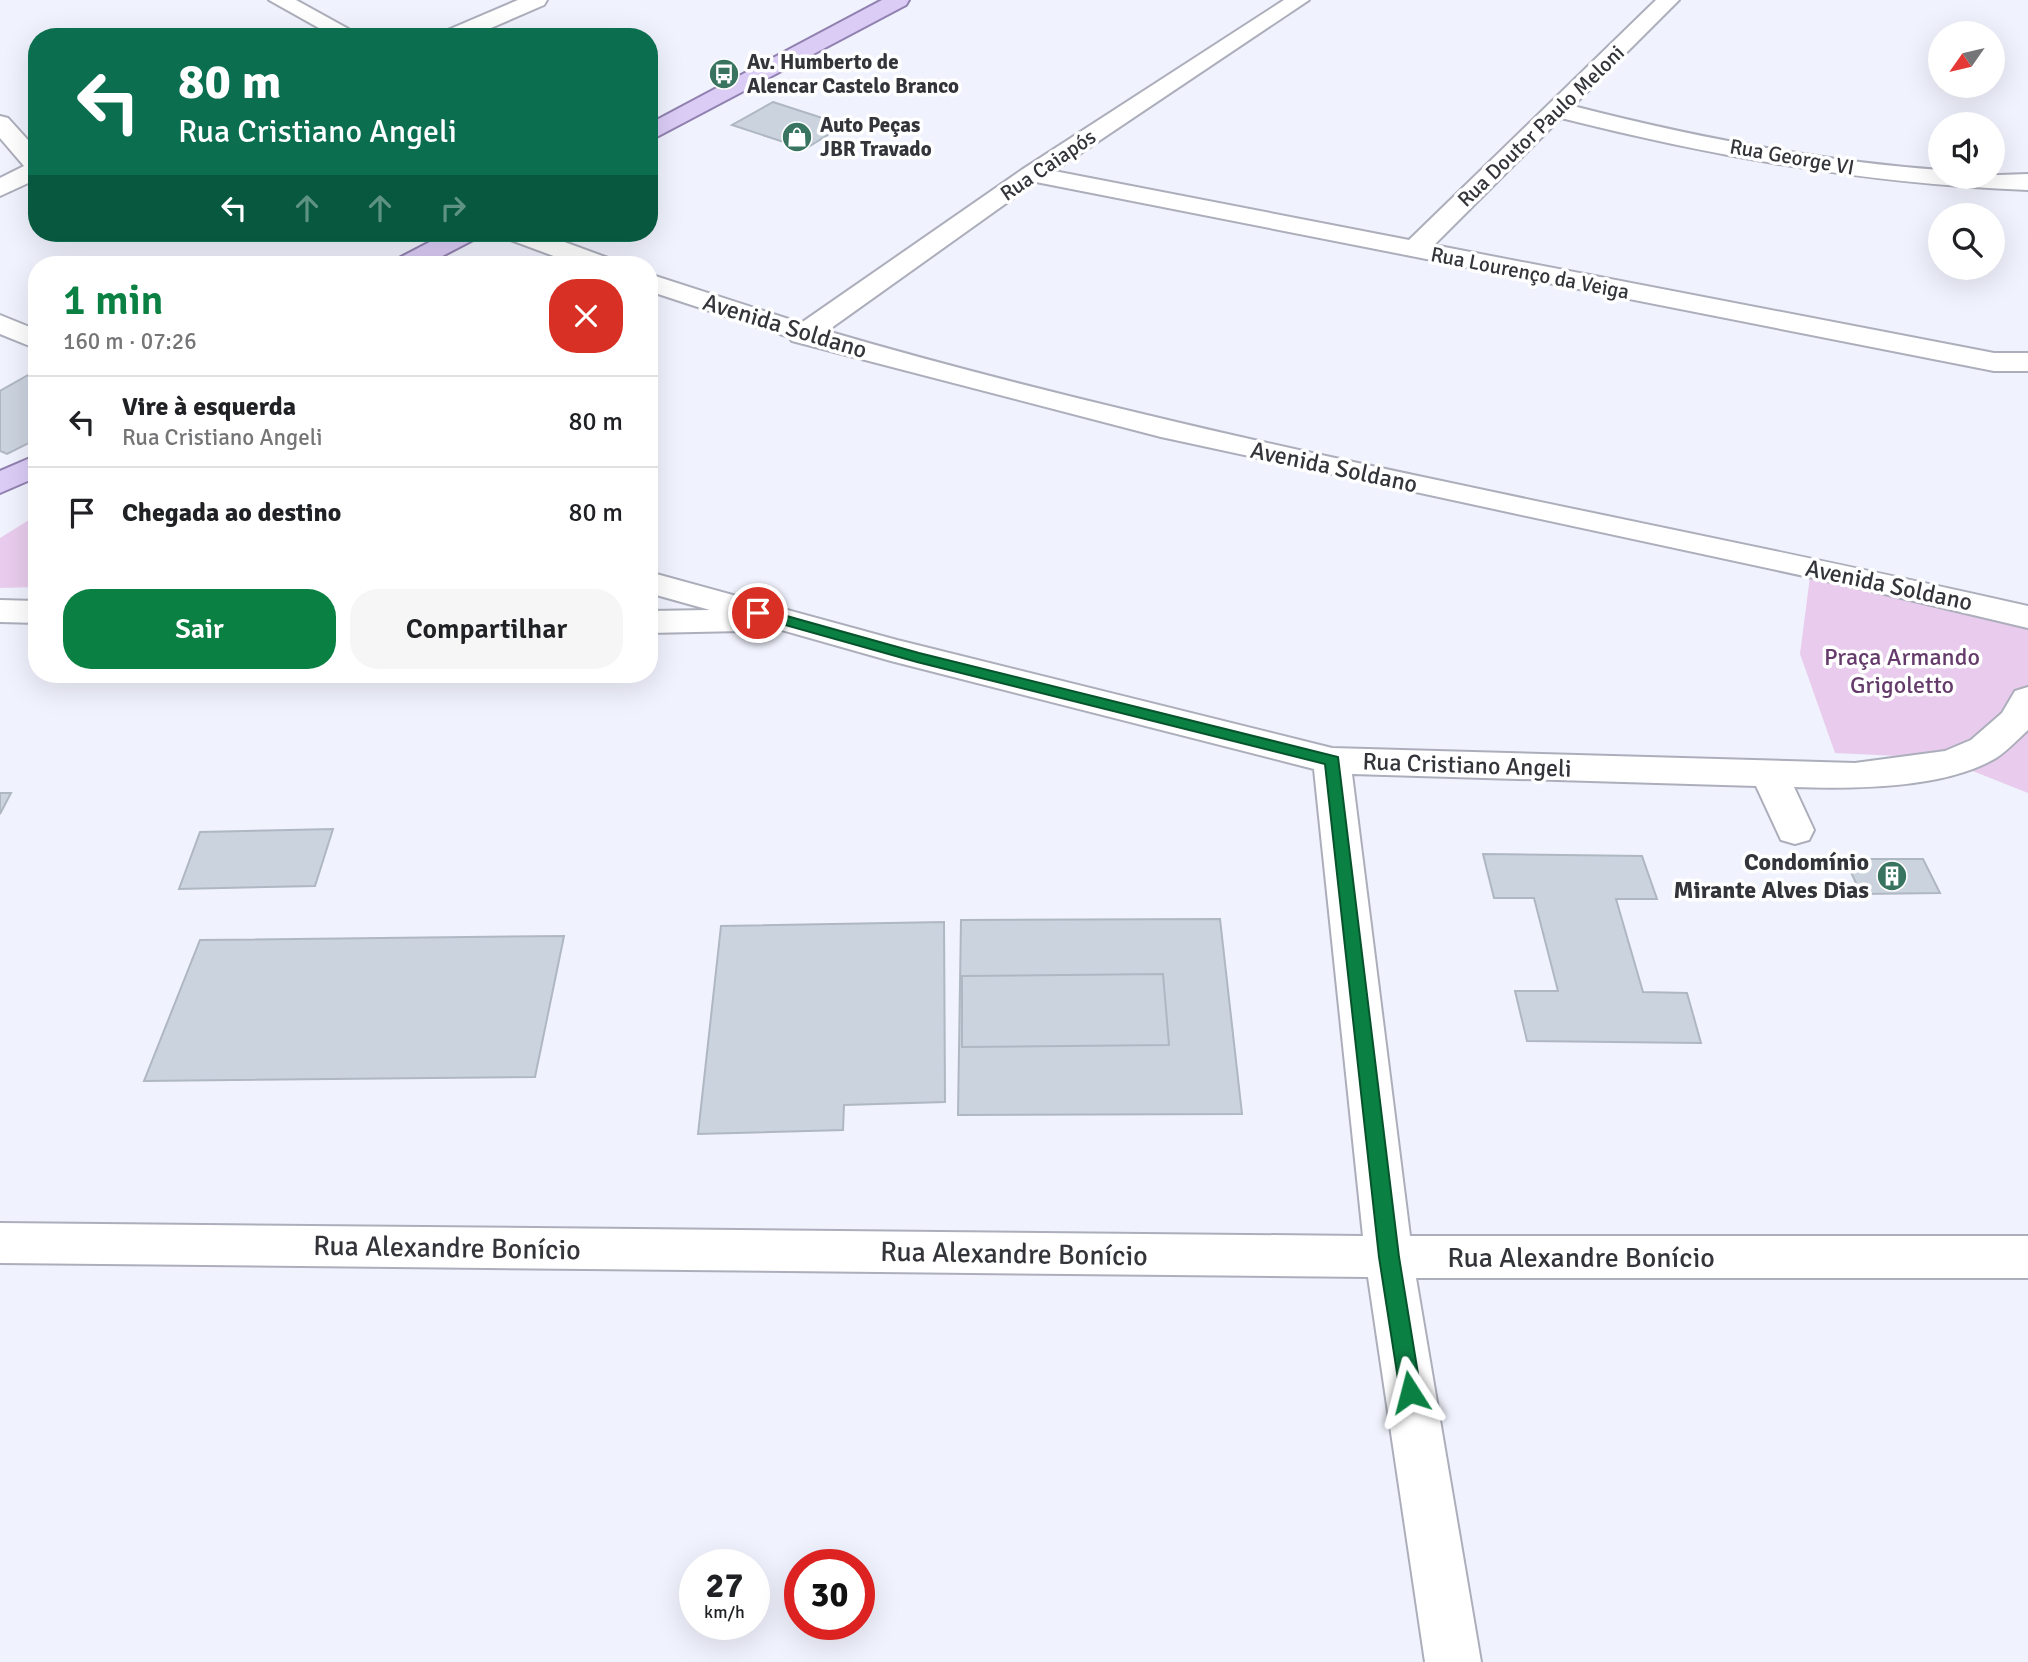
<!DOCTYPE html>
<html lang="pt">
<meta charset="utf-8">
<style>
:root{--surface:#fff;--page:#f6f6f6;--text:#202124;--muted:#757577;--line:#e0e0e0;--accent:#0b8043}
body{margin:0;font-family:Signika,sans-serif;background:var(--page);color:var(--text);height:100vh;display:flex;flex-direction:column;font-size:26px;white-space:nowrap}
*{box-sizing:border-box;margin:0}
p{font-size:23px;color:var(--muted)}
.icon{flex:none;width:38px;height:38px;fill:none;stroke:currentColor;stroke-width:2;stroke-linecap:round;stroke-linejoin:round}
.map{position:relative;flex:1;overflow:hidden}
.drawer{position:absolute;left:28px;top:256px;width:630px;height:427px;display:flex;flex-direction:column;background:var(--surface);border-radius:28px;box-shadow:0 7px 28px #0002}
.drawer>*{flex:none}
.hud{position:absolute;left:28px;top:28px;width:630px;height:214px;border-radius:28px;box-shadow:0 7px 28px #0002;background:#0b6e4f;color:#fff;overflow:hidden}
.needle{width:46px;rotate:236deg}
.buttons{position:absolute;left:1928px;top:21px;display:grid;gap:14px}
.buttons a{display:grid;place-items:center;width:77px;height:77px;border-radius:50%;background:var(--surface);box-shadow:0 7px 28px #0002;font-size:35px}
.speed{position:absolute;left:679px;top:1549px;display:flex;gap:14px;font-size:35px;font-weight:700;text-align:center}
.speed>*{display:grid;place-content:center;width:91px;height:91px;border-radius:50%;background:var(--surface);box-shadow:0 7px 28px #0002;line-height:1}
.speed small{font-size:18px;font-weight:400}
.speed .limit{border:10px solid #d22;background:#fff;color:#111}
.pin{position:absolute;display:grid;place-items:center;width:60px;height:60px;color:#fff;margin:-30px;border:4px solid #fff;border-radius:50%;box-shadow:0 2px 7px #0007}
.me{position:absolute;width:77px;margin:-38px;rotate:351deg;stroke-linejoin:round;filter:drop-shadow(0 0 5px #0008)}
.turn{display:flex;align-items:center;gap:24px;height:147px;padding:0 35px;font-size:32px}
.turn .icon{width:91px;height:91px;stroke-width:2.5}
.turn b{display:block;font-size:49px;line-height:60px}
.lanes{display:flex;align-items:center;height:66px;padding:0 35px;background:#0003;justify-content:center;gap:35px;direction:ltr}
.lanes .off{opacity:.35}
.round{display:grid;place-items:center;flex:none;width:74px;height:74px;border-radius:28px;background:var(--page)}
.overview{display:flex;align-items:center;justify-content:space-between;height:119px;padding:0 35px}
h1{font-size:42px;font-weight:600;line-height:52px;color:var(--accent)}
.button{display:flex;gap:14px;margin-top:auto;padding:14px 35px}
.button a{flex:1;height:80px;border-radius:28px;background:var(--accent);color:#fff;font-size:28px;font-weight:600;line-height:80px;text-align:center}
.button a+a{background:var(--page);color:var(--text)}
ul{padding:0;list-style:none}
li{display:flex;align-items:center;gap:21px;height:91px;padding:0 35px;border-top:2px solid var(--line)}
li div{flex:1}
li b{display:block;font-size:26px}
li em{font-style:normal}
.map>svg:first-child{display:block}
.green{fill:#e9cced}
.building{fill:#cbd3df;stroke:#afb7c3;stroke-width:2}
.lines{fill:none;stroke-linecap:round;stroke-linejoin:round}
.minor-casing{stroke:#acaebb;stroke-width:4}
.major-casing{stroke:#9181b0;stroke-width:4}
.minor{fill:#fff;fill-rule:evenodd}
.major{fill:#dbccf6;fill-rule:evenodd}
.route{fill:#0b8043;stroke:#07532c;stroke-width:2}
.labels{text-anchor:middle;stroke-width:7;stroke-linejoin:round;paint-order:stroke}
.far-poi-label{font-size:21px;font-weight:bold;fill:#34353a;stroke:#fff;text-anchor:start}
.far-street-label{font-size:21px;fill:#34353a;stroke:#fff}
.street-label{font-size:24px;fill:#34353a;stroke:#fff}
.park-label{font-size:24px;fill:#653b6b;stroke:#fff}
.poi-label{font-size:24px;font-weight:bold;fill:#34353a;stroke:#fff;text-anchor:end}
.near-street-label{font-size:28px;fill:#34353a;stroke:#fff}
</style>
<div class="map">
<svg width="2028" height="1662" viewBox="0 0 2028 1662">
<rect width="100%" height="100%" fill="#f0f2fd"/>
<path class="green" d="M37,515V587L0,588V538Z
M1812,561L2028,610V793L1940,758L1835,753L1800,654Z"/>
<path class="building" d="M773,102L844,125L805,149L732,125Z
M28,375L37,379V439L7,454L0,451V391Z
M0,793H11L0,814Z
M333,829L315,886L179,889L200,832Z
M1483,854L1642,856L1657,899H1616L1643,992L1687,993L1701,1043L1527,1041L1515,991H1558L1534,898H1494Z
M1845,859H1923L1940,893L1861,894Z
M1220,919L1242,1114L958,1115L961,920Z
M944,922L945,1102L844,1105L843,1130L698,1134L721,926Z
M564,936L535,1077L144,1081L200,940Z
M1163,974L1169,1045L962,1047V976Z"/>
<g class="lines">
<g class="minor-casing">
<path id="minor" d="M269,0H296L363,37H335Z
M518,0H547L544,5L470,37H440L443,32Z
M1284,0H1309L1054,171L1409,240L1656,0H1679L1573,106C1694,137 1816,161 1941,170V177L2028,174V190C1869,184 1715,157 1561,118L1434,245L1994,353H2028V371H1994L1036,182L827,331C1221,446 1627,515 2028,606V628L1855,587L1161,437L792,341L789,337L649,291V274L801,323L1023,169Z
M0,116L8,118L37,150V179L0,196V178L24,166L0,138Z
M504,233H540L608,258L612,264H575L508,239Z
M0,315L37,330V349L0,334Z
M649,572L897,640L1332,748L1855,763L1945,751L1971,740L2002,713L2015,691L2028,687V730C2018,739 2007,751 1996,758C1944,789 1853,789 1794,787L1814,830L1809,840L1795,844L1781,840L1756,786L1352,774L1410,1236H2028V1278H1416L1481,1662H1425L1368,1277L0,1263V1223L1363,1236L1314,769L891,661L757,623L754,628L742,631L649,633V611L710,610L649,593Z
M0,600L37,601V623L0,622Z"/>
</g>
<g class="major-casing">
<path id="major" d="M882,0H909L906,5L649,141V124Z
M447,233H479L475,239L427,264H395L399,258Z
M37,455V477L0,493V471Z"/>
</g>
<use href="#minor" class="minor"/>
<use href="#major" class="major"/>
</g>
<path class="route" d="M758,608L919,653L1338,757L1399,1257L1421,1392L1418,1399L1410,1402L1403,1399L1400,1392L1379,1257L1325,764L917,662L753,616L751,613Z"/>
<defs>
<g id="bus-disc" transform="scale(1.575)"><circle r="9.5" fill="#38745f" stroke="#fff"/><path d="M-5-6H5V4H4V6H2V4H-2V6H-4V4H-5ZM-3.5-4V0h7V-4ZM-3.5 1.2v1.5H-2V1.2ZM2 1.2v1.5H3.5V1.2Z" fill="#fff"/></g>
<g id="shop-disc" transform="scale(1.575)"><circle r="9.5" fill="#38745f" stroke="#fff"/><path d="M-5-2.5h2.3a2.7 3.5 0 0 1 5.4 0H5L5.5 6h-11ZM-1.5-2.5h3a1.5 2.3 0 0 0-3 0Z" fill="#fff"/></g>
<g id="building-disc" transform="scale(1.575)"><circle r="9.5" fill="#38745f" stroke="#fff"/><path d="M-4-6H4V6H1V3H-1V6H-4ZM-2.5-4.3h1.7v1.8h-1.7ZM.8-4.3h1.7v1.8H.8ZM-2.5-1h1.7V.8h-1.7ZM.8-1h1.7V.8H.8Z" fill="#fff"/></g>
</defs>
<g fill-rule="evenodd">
<use href="#bus-disc" x="724" y="74"/>
<use href="#shop-disc" x="797" y="137"/>
<use href="#building-disc" x="1892" y="876"/>
</g>
<g class="labels">
<g class="far-poi-label">
<text x="747" y="69">Av. Humberto de<tspan x="747" dy="24">Alencar Castelo Branco</tspan></text>
<text x="820" y="132">Auto Peças<tspan x="820" dy="24">JBR Travado</tspan></text>
</g>
<g class="far-street-label">
<text transform="translate(1541 126) rotate(-44)" y="7">Rua Doutor Paulo Meloni</text>
<text transform="translate(1792 157) rotate(10)" y="7">Rua George VI</text>
<text transform="translate(1048 165) rotate(-34)" y="7">Rua Caiapós</text>
<text transform="translate(1530 273) rotate(11)" y="7">Rua Lourenço da Veiga</text>
</g>
<g class="street-label">
<text transform="translate(785 326) rotate(17)" y="8">Avenida Soldano</text>
<text transform="translate(1334 467) rotate(12)" y="8">Avenida Soldano</text>
<text transform="translate(1889 585) rotate(12)" y="8">Avenida Soldano</text>
<text transform="translate(1467 765) rotate(2)" y="8">Rua Cristiano Angeli</text>
</g>
<g class="park-label">
<text x="1902" y="665">Praça Armando<tspan x="1902" dy="28">Grigoletto</tspan></text>
</g>
<g class="poi-label">
<text x="1869" y="870">Condomínio<tspan x="1869" dy="28">Mirante Alves Dias</tspan></text>
</g>
<g class="near-street-label">
<text transform="translate(447 1247) rotate(1)" y="10">Rua Alexandre Bonício</text>
<text transform="translate(1014 1253) rotate(1)" y="10">Rua Alexandre Bonício</text>
<text x="1581" y="1267">Rua Alexandre Bonício</text>
</g>
</g>
</svg>
<div class="buttons">
<a><svg class="needle" viewBox="-14 -14 28 28"><path d="M0-13l5 13h-10z" fill="#e53935"/><path d="M0 13l5-13h-10z" fill="#757577"/></svg></a>
<a><svg class="icon" aria-label="sound" viewBox="0 0 24 24"><path d="M4 9h4l5-4v14l-5-4H4zM17 9q2 3 0 6"/></svg></a>
<a><svg class="icon" aria-label="search" viewBox="0 0 24 24"><circle cx="10" cy="10" r="6"/><path d="M15 15l6 6"/></svg></a>
</div>
<div class="speed"><div>27<small>km/h</small></div><div class="limit">30</div></div>
<div class="pin" style="left:758px;top:613px;background:#d93025"><svg class="icon" aria-label="arrive" viewBox="0 0 24 24"><path d="M6 21V4h12l-3 4 3 4H6"/></svg></div>
<svg class="me" style="left:1410px;top:1392px" viewBox="-20 -20 40 40"><path d="M0-17L14 15 0 8-14 15z" fill="#0b8043" stroke="#fff" stroke-width="4"/></svg>
<div class="hud">
<div class="turn"><svg class="icon" aria-label="left" viewBox="0 0 24 24"><path d="M17 20v-9H6M10 6l-5 5 5 5"/></svg><div><b>80 m</b>Rua Cristiano Angeli</div></div>
<div class="lanes"><svg class="icon" aria-label="left" viewBox="0 0 24 24"><path d="M17 20v-9H6M10 6l-5 5 5 5"/></svg><svg class="icon off" aria-label="ahead" viewBox="0 0 24 24"><path d="M12 20V5M6 11l6-6 6 6"/></svg><svg class="icon off" aria-label="ahead" viewBox="0 0 24 24"><path d="M12 20V5M6 11l6-6 6 6"/></svg><svg class="icon off" aria-label="right" viewBox="0 0 24 24"><path d="M7 20v-9h11M14 6l5 5-5 5"/></svg></div>
</div>
<section class="drawer">
<div class="overview"><div><h1>1 min</h1><p>160 m · 07:26</p></div><a class="round" style="background:#d93025;color:#fff"><svg class="icon" aria-label="close" viewBox="0 0 24 24"><path d="M6 6l12 12M18 6L6 18"/></svg></a></div>
<ul>
<li><svg class="icon" aria-label="left" viewBox="0 0 24 24"><path d="M17 20v-9H6M10 6l-5 5 5 5"/></svg><div><b>Vire à esquerda</b><p>Rua Cristiano Angeli</p></div><em>80 m</em></li>
<li><svg class="icon" aria-label="arrive" viewBox="0 0 24 24"><path d="M6 21V4h12l-3 4 3 4H6"/></svg><div><b>Chegada ao destino</b></div><em>80 m</em></li>
</ul>
<div class="button"><a>Sair</a><a>Compartilhar</a></div>
</section>
</div>
